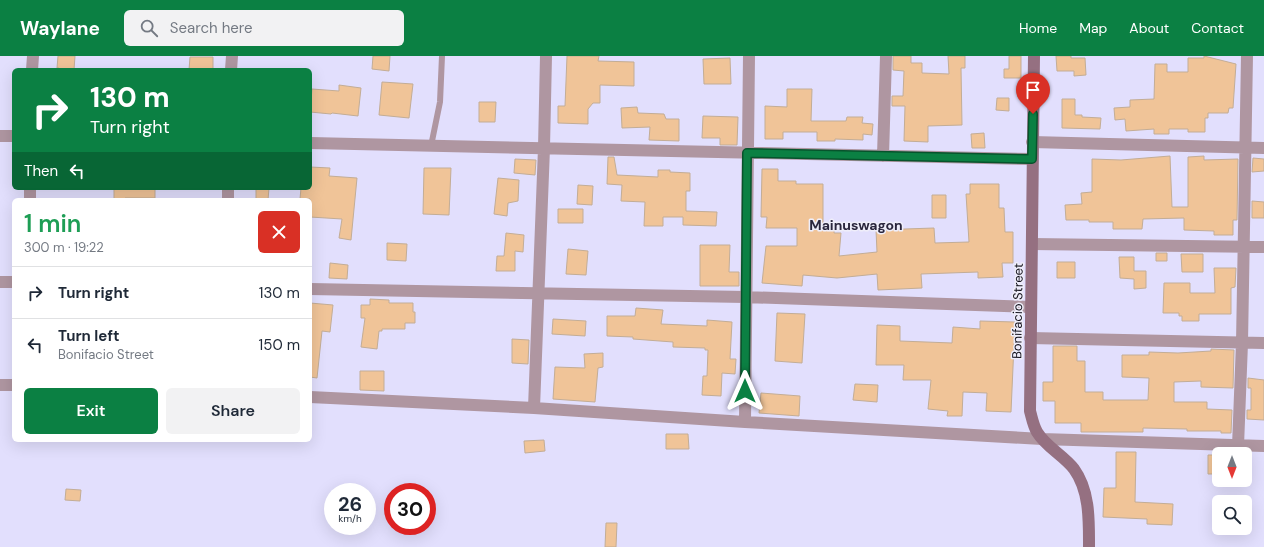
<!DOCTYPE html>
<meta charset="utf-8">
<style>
:root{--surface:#fff;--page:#f2f2f3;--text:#1f2937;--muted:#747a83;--line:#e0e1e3;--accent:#0b8043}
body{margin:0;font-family:"DM Sans",sans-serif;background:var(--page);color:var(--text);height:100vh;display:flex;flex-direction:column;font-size:15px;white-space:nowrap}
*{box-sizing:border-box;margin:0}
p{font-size:13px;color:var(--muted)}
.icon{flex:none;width:22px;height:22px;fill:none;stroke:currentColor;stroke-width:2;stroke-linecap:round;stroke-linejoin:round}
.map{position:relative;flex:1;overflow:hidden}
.details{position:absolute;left:12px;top:142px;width:300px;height:244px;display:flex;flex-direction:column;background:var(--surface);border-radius:6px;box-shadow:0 4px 16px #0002}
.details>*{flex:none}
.hud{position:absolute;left:12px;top:12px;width:300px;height:122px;border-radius:6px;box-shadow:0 4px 16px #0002;background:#0b8043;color:#fff;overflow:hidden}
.needle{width:26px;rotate:180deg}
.fabs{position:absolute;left:1212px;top:391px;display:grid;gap:8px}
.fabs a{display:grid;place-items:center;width:40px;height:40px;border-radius:6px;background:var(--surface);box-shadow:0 4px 16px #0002;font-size:20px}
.speed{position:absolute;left:324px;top:427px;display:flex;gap:8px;font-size:20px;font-weight:700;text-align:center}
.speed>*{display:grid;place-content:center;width:52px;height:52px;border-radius:50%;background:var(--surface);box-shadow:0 4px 16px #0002;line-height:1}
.speed small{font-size:10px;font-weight:400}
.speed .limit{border:6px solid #d22;background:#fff;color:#111}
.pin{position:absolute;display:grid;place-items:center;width:34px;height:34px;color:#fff;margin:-41px -17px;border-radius:50% 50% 50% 0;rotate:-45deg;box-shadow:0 0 4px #0007}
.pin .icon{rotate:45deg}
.me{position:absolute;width:44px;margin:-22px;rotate:0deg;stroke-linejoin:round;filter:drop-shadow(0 0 3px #0008)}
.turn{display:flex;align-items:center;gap:14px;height:84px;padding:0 12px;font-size:18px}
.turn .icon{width:52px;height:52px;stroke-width:2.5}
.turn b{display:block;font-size:28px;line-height:34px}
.then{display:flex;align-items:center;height:38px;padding:0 12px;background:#0003;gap:8px;font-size:15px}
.round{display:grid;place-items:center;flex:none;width:42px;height:42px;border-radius:6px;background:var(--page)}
.head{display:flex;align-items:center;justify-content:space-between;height:68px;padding:0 12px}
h1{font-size:24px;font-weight:600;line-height:30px;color:#1e9e55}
.primary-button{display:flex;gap:8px;margin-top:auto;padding:8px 12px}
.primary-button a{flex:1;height:46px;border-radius:6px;background:var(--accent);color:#fff;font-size:16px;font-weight:600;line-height:46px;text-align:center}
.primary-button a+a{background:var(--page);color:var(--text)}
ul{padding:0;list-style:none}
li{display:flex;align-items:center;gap:12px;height:52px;padding:0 12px;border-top:1px solid var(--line)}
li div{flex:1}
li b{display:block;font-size:15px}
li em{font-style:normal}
header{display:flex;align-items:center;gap:24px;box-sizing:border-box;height:56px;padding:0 20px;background:var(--accent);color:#fff}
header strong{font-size:19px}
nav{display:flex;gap:22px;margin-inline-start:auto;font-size:14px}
.search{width:280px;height:36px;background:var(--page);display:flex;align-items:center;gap:10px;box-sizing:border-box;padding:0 14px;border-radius:6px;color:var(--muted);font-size:15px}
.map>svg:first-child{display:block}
.building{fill:#f0c498;stroke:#c3ad96}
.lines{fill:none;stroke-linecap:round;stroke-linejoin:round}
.lane{stroke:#af96a1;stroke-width:6}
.street{stroke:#af96a1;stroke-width:12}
.secondary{stroke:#957081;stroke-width:12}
.route-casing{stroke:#07532c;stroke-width:10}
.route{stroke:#0b8043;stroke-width:7}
.labels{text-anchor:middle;stroke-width:3;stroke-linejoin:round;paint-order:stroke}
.street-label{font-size:13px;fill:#0f0e18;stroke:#efeefa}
.neighbourhood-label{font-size:14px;font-weight:bold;fill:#2a263d;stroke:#efeefa}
</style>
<header>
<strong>Waylane</strong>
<div class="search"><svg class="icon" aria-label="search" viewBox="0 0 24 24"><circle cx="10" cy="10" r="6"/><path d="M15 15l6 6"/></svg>Search here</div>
<nav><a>Home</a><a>Map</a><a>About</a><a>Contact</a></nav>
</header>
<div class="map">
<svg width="1264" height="491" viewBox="0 0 1264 491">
<rect width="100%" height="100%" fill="#e2dffd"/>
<path class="building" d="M58,0H75L74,14H58L59,12H57Z
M373,0H390L389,15L372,13Z
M567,0H599L598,5L634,6V30L600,29V47H593L588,53V68L558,67V50H565Z
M893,0H911V7H922V17L949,18L948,0H965V12H961L962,69L928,70V86L904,85L905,50H892V40H903L904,15L893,14Z
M1009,0H1021V22H1004V13H1009Z
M1056,0H1071V2H1085L1086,19L1074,20V15H1057Z
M1204,0L1236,8L1233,52H1229L1228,57H1208V62H1205V76H1188V73H1169V78H1154V73L1126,75L1125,63L1115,64L1114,52L1130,51V44L1154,43L1155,8H1167V16H1188V2H1204Z
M190,1H213V14H189Z
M730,2L731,28H704L703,3Z
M382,26L413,28L409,62L379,59Z
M339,29L361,32L358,60L332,57L331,58L310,56L312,33L339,35Z
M787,33H812L811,65H846L847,61H863L862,67L873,68L872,79L863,78V84L835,83V85H817V76H783V83H765V50L787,51Z
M997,42H1009V55L996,54Z
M1062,43H1075V59H1082V61L1101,62L1100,73L1062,72Z
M479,46H496L495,66H479Z
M637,51L638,57L664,58L666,63H679V85L649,84L650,71L622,72L621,52Z
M703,60L738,61L737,89H720V82H702Z
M984,77L985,92H972L971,78Z
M1170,100L1172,151H1188V101L1204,100V104L1238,103L1237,164H1233V179H1214V175L1184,174V162L1143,163L1142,173H1113V166H1089V164H1066L1065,149L1082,148L1081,137L1092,136V103L1121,104Z
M608,101H614L617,119L658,121V114H670V116L690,117V135H686V155L717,156L716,170L683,169V161H663V170H644L645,146L621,145L622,129L607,128Z
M1253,102L1264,103V115L1252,116Z
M515,103L536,104L535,119L514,117Z
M310,111L330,112L329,120L357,122L351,184L339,182L342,163L310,161V143H300L301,132H310Z
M424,112H451L449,159L423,158Z
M762,113H778V125H796V128H823V167L835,168L834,177H841L839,200L877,196L876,174L934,172L935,187L969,186L966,138H970V128H999V152H1004L1005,176H1013V207H1002L1003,221L978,222V216L921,218L922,232L878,234L877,218L837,222L803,219L802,230L762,227L766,190H797V172H766L767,161H761Z
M498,122L519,124L518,145L508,147L507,160L494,158Z
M578,129L593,130L592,149L577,148Z
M114,132H155V142H125V144H114Z
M256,132H269L268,144H256Z
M932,139H946V162H932Z
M1252,145L1264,146V162H1252Z
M558,153H583V167H558Z
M506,177L524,179L523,196L515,195V215H496L497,200H504Z
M387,187L407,188L406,205L387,204Z
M700,189H730L729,216H739V230H700Z
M568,193L588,195L586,219L566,218Z
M1156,197H1167V205H1156Z
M1181,198H1203V216H1182Z
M1119,201H1134V215H1146V232L1134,233V223L1120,222Z
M1057,206H1075V222H1057Z
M330,207L348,209L347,223L329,222Z
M1214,212H1236L1235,231L1231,232V258H1199V265H1182V260H1179V257H1163L1164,227H1190V237H1215Z
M370,243L389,244V247H413V256H415V267H405V273H382V275H379L377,293L361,291L365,262H361V249H370Z
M310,247L333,249L330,276L322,275L317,322L310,321Z
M636,252L663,254L661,268L707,270V264L732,266L730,303H736L735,318L722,317L721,340L702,339L703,320H707L708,294H705V292L673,291V286L633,283V281L607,280V260H635Z
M777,257L805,258L802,307L775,305Z
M553,263L586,265L585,280L552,278Z
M980,265L1015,266L1011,356L986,355L987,337L963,336L962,360H947L948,355L928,353L931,324H903L904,309H876L877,269L900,270V285L952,287L953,271L980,273Z
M512,283L529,284L528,308L512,307Z
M1053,290H1077V305H1085V336H1103V344H1148L1149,322L1122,321V299H1149V296L1178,297L1211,295V293L1234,294L1233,332L1201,331V325L1174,326V346H1207V353L1232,354L1231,377H1221V375H1187V373L1143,372V376H1081V367H1055V345H1043V326H1053Z
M603,297V311L598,312L595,346L553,343L555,311L585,312L584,298Z
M360,315H384V335L360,334Z
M1248,322L1264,324V364L1247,363V354H1251V332H1248Z
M855,328L878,329L877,346L853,344Z
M761,337L800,340L799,360L759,357Z
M666,378H688L689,393H666Z
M544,384L545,395L525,397L524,385Z
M1116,396H1136L1135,446L1173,448L1172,469L1147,468V463L1103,461L1104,432H1116Z
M1208,399H1219V418H1208Z
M66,433L81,434L80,445L65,444Z
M606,467H617L616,491H605Z"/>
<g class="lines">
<path class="lane" d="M431,90L440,46L442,0"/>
<path class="street" d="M32,14L33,0
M231,14L232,0
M0,80H14
M1032,86L1264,92
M310,87L1032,103
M883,100L886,0
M30,144V132
M228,144V132
M1032,188L1264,191
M0,226H14
M310,233L745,241L1031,251
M1030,282L1264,287
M0,329H14
M310,341L534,352L745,366L1042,383L1264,390
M534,352L544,92L546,0
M745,366L749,0
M1238,390L1242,287L1247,0"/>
<path class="secondary" d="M1034,0L1030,355C1032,362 1033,369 1037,376C1046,391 1063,399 1074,413C1090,435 1089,465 1089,491"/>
</g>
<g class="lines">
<g class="route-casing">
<path id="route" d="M745,335L747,97L1032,103L1033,58"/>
</g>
<use href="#route" class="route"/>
</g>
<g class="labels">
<g class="street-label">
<text transform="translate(1017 255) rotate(-89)" y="5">Bonifacio Street</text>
</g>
<g class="neighbourhood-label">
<text x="856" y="174">Mainuswagon</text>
</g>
</g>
</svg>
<div class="fabs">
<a><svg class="needle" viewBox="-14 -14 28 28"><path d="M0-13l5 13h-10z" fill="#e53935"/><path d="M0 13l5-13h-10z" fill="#747a83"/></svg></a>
<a><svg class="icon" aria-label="search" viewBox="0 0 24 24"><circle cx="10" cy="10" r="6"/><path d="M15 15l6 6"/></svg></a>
</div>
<div class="speed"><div>26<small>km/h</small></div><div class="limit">30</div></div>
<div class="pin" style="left:1033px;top:58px;background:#d93025"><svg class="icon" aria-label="arrive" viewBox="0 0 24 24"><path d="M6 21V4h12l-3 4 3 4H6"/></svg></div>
<svg class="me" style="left:745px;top:335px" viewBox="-20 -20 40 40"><path d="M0-17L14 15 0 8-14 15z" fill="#0b8043" stroke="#fff" stroke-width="4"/></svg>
<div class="hud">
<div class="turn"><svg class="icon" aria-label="right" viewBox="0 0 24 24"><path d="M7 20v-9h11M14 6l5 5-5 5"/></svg><div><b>130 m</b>Turn right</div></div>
<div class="then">Then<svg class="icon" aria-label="left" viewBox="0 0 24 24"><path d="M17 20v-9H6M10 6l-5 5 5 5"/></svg></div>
</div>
<section class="details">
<div class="head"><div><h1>1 min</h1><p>300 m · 19:22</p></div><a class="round" style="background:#d93025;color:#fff"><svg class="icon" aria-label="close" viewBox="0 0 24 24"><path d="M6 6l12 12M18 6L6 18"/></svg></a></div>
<ul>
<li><svg class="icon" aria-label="right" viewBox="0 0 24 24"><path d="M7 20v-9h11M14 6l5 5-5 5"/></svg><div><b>Turn right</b></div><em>130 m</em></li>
<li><svg class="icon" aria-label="left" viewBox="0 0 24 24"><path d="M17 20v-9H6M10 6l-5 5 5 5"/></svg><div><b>Turn left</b><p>Bonifacio Street</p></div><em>150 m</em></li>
</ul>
<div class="primary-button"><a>Exit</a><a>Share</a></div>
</section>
</div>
